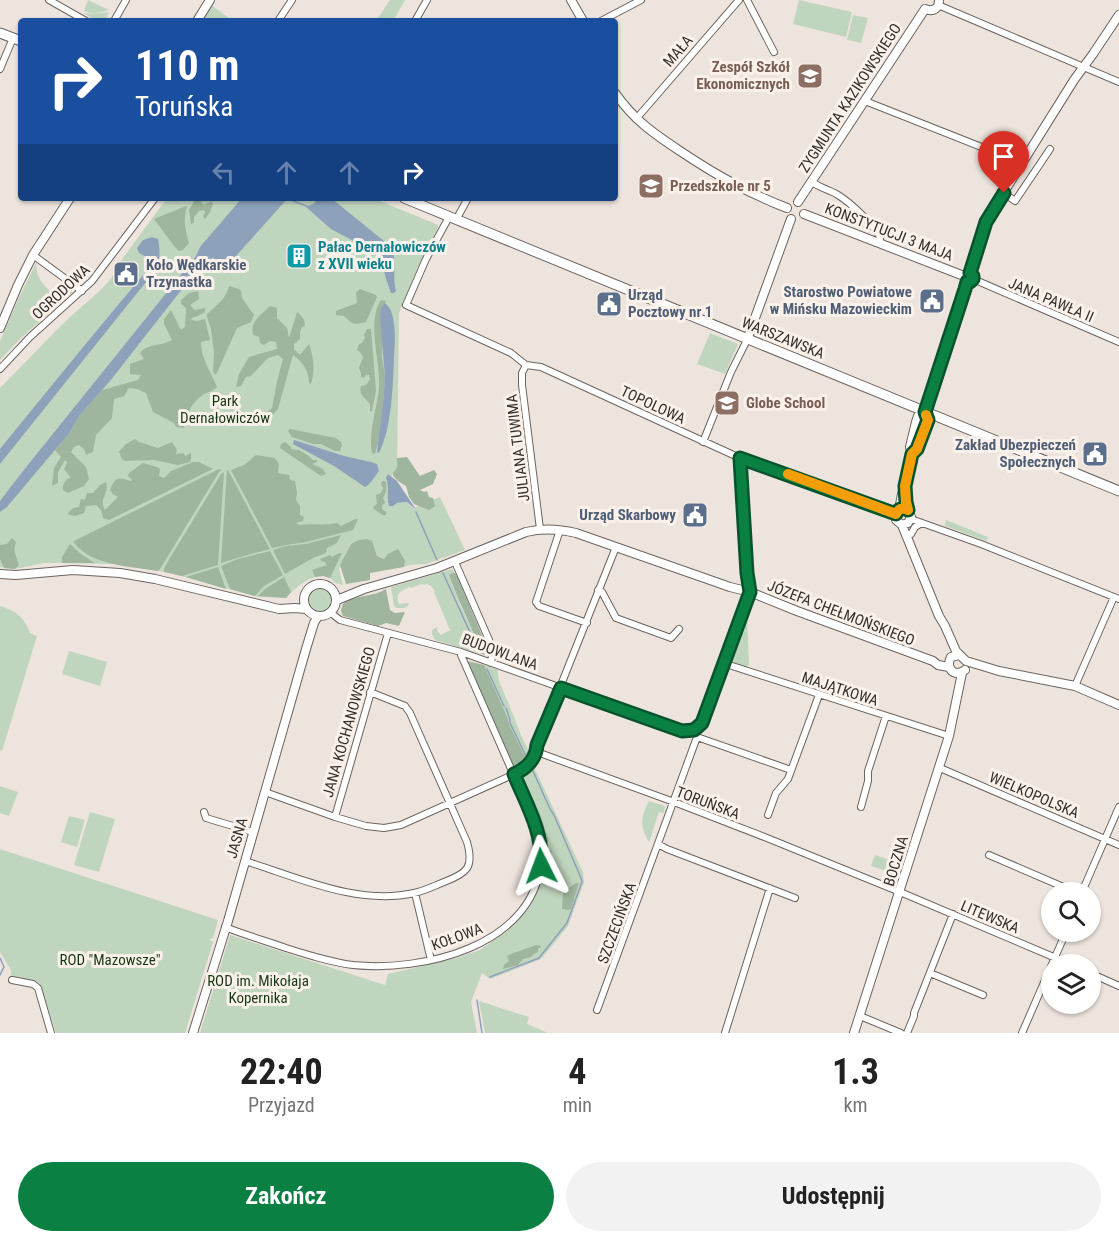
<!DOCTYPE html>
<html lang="pl">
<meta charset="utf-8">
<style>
:root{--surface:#fff;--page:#f2f2f2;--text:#222;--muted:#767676;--accent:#0b8043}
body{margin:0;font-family:"Roboto Condensed",sans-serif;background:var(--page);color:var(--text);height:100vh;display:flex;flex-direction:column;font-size:22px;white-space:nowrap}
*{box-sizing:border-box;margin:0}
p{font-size:20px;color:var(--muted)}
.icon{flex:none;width:33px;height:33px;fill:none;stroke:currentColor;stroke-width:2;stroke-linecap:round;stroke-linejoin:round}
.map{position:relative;height:1033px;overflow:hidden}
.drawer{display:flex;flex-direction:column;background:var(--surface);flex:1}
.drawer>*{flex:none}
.guide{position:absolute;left:18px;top:18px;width:600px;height:183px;border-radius:6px;box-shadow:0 2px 4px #0004;background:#1a4fa0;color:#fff;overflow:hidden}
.tools{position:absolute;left:1041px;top:882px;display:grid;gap:12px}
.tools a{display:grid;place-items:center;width:60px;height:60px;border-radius:50%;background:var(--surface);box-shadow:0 2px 4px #0004;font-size:30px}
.pin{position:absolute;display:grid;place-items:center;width:51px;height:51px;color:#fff;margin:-62px -26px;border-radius:50% 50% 50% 0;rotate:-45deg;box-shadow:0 0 6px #0007}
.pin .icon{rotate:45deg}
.me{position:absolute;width:66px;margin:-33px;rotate:357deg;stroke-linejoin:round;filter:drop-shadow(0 0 4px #0008)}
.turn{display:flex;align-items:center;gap:21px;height:126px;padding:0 18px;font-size:27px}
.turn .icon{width:78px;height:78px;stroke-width:2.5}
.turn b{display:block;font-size:42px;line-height:51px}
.lanes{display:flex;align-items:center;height:57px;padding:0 18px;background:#0003;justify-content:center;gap:30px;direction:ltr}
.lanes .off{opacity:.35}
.eta{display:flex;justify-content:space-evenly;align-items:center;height:102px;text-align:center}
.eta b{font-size:36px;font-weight:700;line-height:42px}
.cta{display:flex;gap:12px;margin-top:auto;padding:12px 18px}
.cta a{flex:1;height:69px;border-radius:36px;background:var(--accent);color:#fff;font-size:24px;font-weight:700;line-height:69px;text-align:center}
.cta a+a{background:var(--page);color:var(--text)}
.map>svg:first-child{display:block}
.green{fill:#c0d5be}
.forest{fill:#9fb59d}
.water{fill:#8da1ba}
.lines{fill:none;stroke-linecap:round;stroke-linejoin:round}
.stream{stroke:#8da1ba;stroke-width:1.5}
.street-casing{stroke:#6c645f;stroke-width:8}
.secondary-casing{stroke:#6c645f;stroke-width:10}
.primary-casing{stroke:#6c645f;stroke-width:11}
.street{stroke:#fff;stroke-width:6}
.secondary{stroke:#fff;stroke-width:8}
.primary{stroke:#fff;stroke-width:9}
.route-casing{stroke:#07532c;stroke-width:15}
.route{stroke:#0b8043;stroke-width:10}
.slow{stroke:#f59e0b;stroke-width:10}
.labels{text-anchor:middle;stroke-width:6;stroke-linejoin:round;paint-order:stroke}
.street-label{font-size:15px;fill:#322f2c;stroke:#fbf1eb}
.education-label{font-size:15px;font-weight:bold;fill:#785e54;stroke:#fbf1eb;text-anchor:start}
.culture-label{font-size:15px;font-weight:bold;fill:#0d838f;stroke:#fbf1eb;text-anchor:start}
.service-label{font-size:15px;font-weight:bold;fill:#4e5e75;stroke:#fbf1eb;text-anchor:end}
.park-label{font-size:15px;fill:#153814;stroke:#fbf1eb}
</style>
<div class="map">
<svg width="1119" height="1033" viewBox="0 0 1119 1033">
<rect width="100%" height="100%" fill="#eee4de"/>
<path class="green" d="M88,0L109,10L95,14L109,12L105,21H98L83,13L94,14L84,11Z
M390,0H405L393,21H376Z
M799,0L852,12L846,37L793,24Z
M211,5L233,21H201Z
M853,15L868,18L861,43L847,40Z
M167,198H373L438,225V227L416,271L399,313L397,468L388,481V504L389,506H393L397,503L407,502L413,508L440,497L465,550L426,564L410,565L404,567L405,561L385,559L377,556L375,553L351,543L339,569L343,585L335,583L333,581V580C330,578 327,577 324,576C309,575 294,589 286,598L258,597L170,573L118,564L59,563H44L15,569L0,567V388C23,365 45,341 68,319C88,300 113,284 123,258Z
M37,261C33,279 49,290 60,300L73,289L74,291L20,339L0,360V341L17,302Z
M710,333L738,344L725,374L697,364Z
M946,520L988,537L987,541L945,526Z
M452,569L455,573H452L449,575C457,603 473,627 481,654L435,640L432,634V630L437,627L438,632L441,635L450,630L434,592L435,591L431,586L427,584L423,585L422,584L411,588L410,587L405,589L404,590C397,592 396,599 399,604L409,603C407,609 402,608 396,608L394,606L391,587Z
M308 600a12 12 0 1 1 24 0a12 12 0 1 1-24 0Z
M0,606C15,610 25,618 30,633L37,636L2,751L0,750Z
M747,614L749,665L745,667L733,662L729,658L745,615Z
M69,651L107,662L100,686L62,674Z
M484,665L498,670C497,682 504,691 508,702C515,719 520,735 529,751L526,758L509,724L508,719Z
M534,767L583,872L584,882L568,926L541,959L490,979L482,973L471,1002L477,1033H200L230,935L385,985L388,974L456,958L480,950L508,930L525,912L536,894L545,862L541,819L520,780L522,779L521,775Z
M0,786L18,792L9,816L0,813Z
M649,801L665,806L664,813L659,812L649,842C639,826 641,817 649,801Z
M90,812L115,819L99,872L74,865Z
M69,816L85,820L77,847L61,842Z
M0,849L218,920L213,938L209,939L213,942L185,1033H56L41,986L38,982L11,976V970L0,952Z
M875,855L899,863L895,874L871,866Z
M479,1001L529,1017L527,1024L548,1033H485Z"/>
<path class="forest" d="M196,198H205L201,202L204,205L211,201L213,204L210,212L205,219L203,216L205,213L204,210L199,211L194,217V223L191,224L189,210Z
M186,206H187C183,222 185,228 189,243L183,250L179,251L174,246L154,219Z
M229,286L239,289L241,291L242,298L254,315L251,322L237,328L216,375L213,372L214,353L211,329L207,317V314C217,305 226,299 229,286Z
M360,289L376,295L377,297L366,322C354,325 353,325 344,316L336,315V311L357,303L356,292Z
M198,291L199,299L190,305L195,310L205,308V312L196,317H193L191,320L197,321L205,319L210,340L201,342C201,359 211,372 217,387C213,391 209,392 204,394C192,402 186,414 184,428L176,427L174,423L153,412L146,393L137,389L129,388L124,396L114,399L112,418L96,435L93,452L86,455L84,449L79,445L74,447L71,452L86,467L89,479L84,486L68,493L63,490V485L67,479L71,478L64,469L67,463L65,460L58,472V483L52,486L54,468L61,457L55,450L70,432L79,416L102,390L138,380L141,375L130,374V364L144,359L140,353C150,342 160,347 172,340L164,324V319L171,310L181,330L185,327L186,308L181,304V300L189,293Z
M381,300L386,301L383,308L382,356L385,377L384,394L378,443L375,454L372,453C368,432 377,409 379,388C381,362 366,323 381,300Z
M270,306L277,308V318L287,328L289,338L297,312C302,316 305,319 305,326L302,327L300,332V339L294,344V349L300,355L309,344C314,358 315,370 311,384L309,383C309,371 303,362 293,355L278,409L271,417L269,422L265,421L261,417L272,408L277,381L283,359L278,355L268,358L251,376L246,377L241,386L236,387L239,374L249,357L277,349L276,342L270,341L264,345L260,343L259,337L253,335C250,321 261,315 270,306Z
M367,329H371L376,391L372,411H370V404C366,398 358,395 361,386L366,385L370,379L369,375H366L364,378L361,377V373L359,368L363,357L360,352L357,350L359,344L362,343L365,338L364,335Z
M290,429L336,438L341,442L342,445L340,451H335L321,444H313L292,437L288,431Z
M135,439L139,442L158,448L172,442L177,450L176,454L184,453L185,456L191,453V459L190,462L178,465L154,460L125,461L122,459L119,452L126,444Z
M285,442L291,447V449L299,450L309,456L313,460H317V462L312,464L323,469L326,474L321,476L280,448L281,444Z
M256,455L275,458L279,464L278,473L289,475L290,480L295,481L297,493L296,500L300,506V515L304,517L303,521L296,523L299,525C312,523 324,526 337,523L341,526L355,519H358L353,530L306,542L287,545L272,548L231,470L244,465Z
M407,457L420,476L434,470L437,474L433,484L420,490L424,492L427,491L429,497L433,498L435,506L429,510L414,504L409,497L406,486L398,481L393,476V473L397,468V458Z
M193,462H199L213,469L109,520L103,518L101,510L96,505L86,506L84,513L75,516L67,514L73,508L79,507L81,499L85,500L87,493H93L100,485L106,482C110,494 98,498 105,510L118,497L113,494L110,490C115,476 119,477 131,481L132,480L128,476L129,473L143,463L157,467L160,469L159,476L164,478L171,471Z
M219,469L221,470L219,472L160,569L157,571C129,566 93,566 74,543V541Z
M227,470H228L270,549L244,556L221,563Z
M224,472L218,565L182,576L164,572V569L167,563L221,474Z
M383,481H385C388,485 386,494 383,498L385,503L382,505V509L387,513L384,516L375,510L373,507L377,504L376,495L381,493L383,489L381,483Z
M341,535L337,543L327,548L326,553L313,558L285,574L273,550L286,546L306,544Z
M12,538L16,542L14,550L19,565L15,569L4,568L0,559V545L7,544Z
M367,539L372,541L377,556L384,559L388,554L398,549L405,561L404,567L370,573V580L346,584L340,565L351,544L359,540Z
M70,544L81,554L95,563H62V557Z
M270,551L283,575L264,586L255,596L230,589L221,566L238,559Z
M342,553L330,578L323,576L315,577L312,570L327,565L325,562L321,561L320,559L330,555L332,557L337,554Z
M218,567L226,589L186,577Z
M452,573H455L457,576L487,647L485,655L481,654C473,627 458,602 449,575Z
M284,577L291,592L286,598L258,596L265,589Z
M386,589L390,610L395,613L405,612L399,626L386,623L378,626L343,616L341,611C342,607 342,604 345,602C355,595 374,597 386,589Z
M467,661L484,665L508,719L509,724L526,758L525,761L517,768L515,765L511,766Z
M521,775H522L541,817L549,841L547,843L548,850L552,851L551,854L552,855V863L549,864L545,881L540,880L545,862L541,819L520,780L522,779Z
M576,883H579L571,909L568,910L562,909L563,892Z
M536,945L541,946V947L538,949V952L534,954L531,957L523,959L518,965L503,969L504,965L509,961L507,956C516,951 527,949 536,945Z"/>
<path class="water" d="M242,198H288L227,266L213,258L204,261L110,381L79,416L70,432L7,507L0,512V501L23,471L196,256L200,247Z
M319,198H331L390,246L393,247L392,249C397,263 392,277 396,291L394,293H391L386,279L381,258L378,254L331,229L306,207L313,204Z
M152,237L158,239C160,249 160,258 158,267L0,464V449C49,389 98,328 149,268L150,259L139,253L137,248L143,240Z
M385,303C388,306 391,309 392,314C396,327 395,343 394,356C393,385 392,427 379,453L377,452L384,394L385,377L380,317L381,309Z
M294,440L344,456L371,462L377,464L379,471C375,476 370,485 365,487L334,466L293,444Z
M388,474L397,481L415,508H414L407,502L397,503L393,506H389C386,497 390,487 386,478Z"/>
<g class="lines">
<path class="stream" d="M288,199L309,207
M416,512L437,560
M443,573L478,650
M487,669L504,706
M506,708L510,720V723L526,756
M0,958L4,967L0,975
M490,977L539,958L567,923L582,882L581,878L554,815L550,809L533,771
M477,1000L482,1033"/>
<g class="street-casing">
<path id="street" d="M49,0L86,21
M747,0L774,52
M938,5L1119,82
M114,21L126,0
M278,21L292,0
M415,21L427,0
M601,21L641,0
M0,69L13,38
M865,101L1022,163
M636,119L739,0
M812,182C820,188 830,190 838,195C851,203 873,224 880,237V243
M1004,193L1015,201L1050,149
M449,217L426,259L406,305L511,353L526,365L541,367L740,458L896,514
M456,220L468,198
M33,255L82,291
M973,279L1119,342
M526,365L522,373V385L540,529
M0,369L30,337L92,281L155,198
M703,442L731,372L747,340
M911,519L981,544L1119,599
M560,530L536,602L539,606L587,623
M911,534L915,527L922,523
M455,562L493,649L491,663
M598,590L602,592L616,618L671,638L679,629
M331,613L340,620L461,652L679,730L688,731L694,730
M723,663L949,736
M1075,686L1114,597
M694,730L700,725L704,718L750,592L747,572L740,458
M697,737L791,770
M537,752L674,802L767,838L900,892L1070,964
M940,768L1119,845
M265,792L335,817L366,826L384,828L401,825L519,772C529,765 536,757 537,745L616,547
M861,807L868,781V771L886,716
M204,812L206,818L253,832
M768,815L776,793L788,779L819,695
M335,817L388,633
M658,844L667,849L795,898
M989,855L1075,892
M245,861C297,877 358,906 414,893C424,891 434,886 444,882C468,873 474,867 467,842L410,713L405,706L370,692
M1082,892L1119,807
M415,893L431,960
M225,927C245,935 266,941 286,948C308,955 330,962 353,965C422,972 531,947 541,864C542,852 539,839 537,828L461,655V652
M930,973L983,995
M1090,973L1119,986
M12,980L33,984L38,988L51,1033
M597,1010L697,737
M860,1016L901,1033
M725,1033L770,888
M907,1033L914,1016V1013L953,914
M1022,1033L1066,932"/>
</g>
<g class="secondary-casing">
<path id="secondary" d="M571,0L583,21
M925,9C933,12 939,9 939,0
M197,21L210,0
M615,93C634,120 653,133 680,151C716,175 746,192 787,208
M798,202L925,9
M804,214L964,276
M970,273L983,229L989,216L1074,80L1093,54L1119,15
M0,328L18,285L33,255L70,198
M747,340L791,219
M925,412L918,416L916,422L910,447L912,455L911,461L905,486L902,494L899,510L896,514V520L902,525L939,616L945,626L956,651L966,661L999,671L1075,686L1119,705
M925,412L967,282
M912,455L917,449L928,420L925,412
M902,525L908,523L911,517L906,506V496
M0,574L16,575L73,570L120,573L155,579L279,609L295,608L306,609
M304 600a16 16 0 1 1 32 0a16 16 0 1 1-32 0Z
M337,600L364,589L437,568L526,532C543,528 559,529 576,533L730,587L750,592L797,611L933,661L938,665L949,667
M959,655L951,657C945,668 954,678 965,670
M193,1033L228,921L306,649L314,623L318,616
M854,1033L949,736L962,673"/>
</g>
<g class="primary-casing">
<path id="primary" d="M0,33L21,41
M404,198L1119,491"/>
</g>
<use href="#street" class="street"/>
<use href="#secondary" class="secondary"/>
<use href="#primary" class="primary"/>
</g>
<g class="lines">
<g class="route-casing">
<path id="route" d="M541,866C543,831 527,806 514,774C526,769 536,759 537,745L561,688L682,731L694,730L702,723L750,592L747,573L740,458L896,514C898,509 902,507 908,510L906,502L905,486L912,454L917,449L928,420L925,412L965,289L967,282H970L973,279V276L970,273L986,222L1004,193"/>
</g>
<use href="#route" class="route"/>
<path class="slow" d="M788,474L896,514C898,509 902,507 908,510L906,502L905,486L912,454L917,449L928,420L926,415"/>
</g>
<defs>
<g id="school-square" transform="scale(1.35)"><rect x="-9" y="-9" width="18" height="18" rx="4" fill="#8d6e63" stroke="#fbf1eb"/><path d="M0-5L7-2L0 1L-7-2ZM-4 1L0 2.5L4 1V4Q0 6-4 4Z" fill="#fff"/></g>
<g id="building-square" transform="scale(1.35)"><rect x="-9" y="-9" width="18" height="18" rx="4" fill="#0f9aa8" stroke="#fbf1eb"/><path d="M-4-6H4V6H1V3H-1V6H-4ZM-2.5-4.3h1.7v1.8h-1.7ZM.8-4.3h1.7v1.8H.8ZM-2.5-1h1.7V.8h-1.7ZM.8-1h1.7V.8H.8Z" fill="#fff"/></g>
<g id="civic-square" transform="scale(1.35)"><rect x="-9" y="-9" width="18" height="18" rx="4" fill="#5c6f8a" stroke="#fbf1eb"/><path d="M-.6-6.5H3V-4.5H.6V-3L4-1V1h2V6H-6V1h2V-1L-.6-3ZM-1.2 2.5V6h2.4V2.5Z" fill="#fff"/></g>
</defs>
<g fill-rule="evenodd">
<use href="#school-square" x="810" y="76"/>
<use href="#school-square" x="651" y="186"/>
<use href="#building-square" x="299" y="256"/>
<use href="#civic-square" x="126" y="274"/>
<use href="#civic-square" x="932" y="301"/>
<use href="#civic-square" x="609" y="304"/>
<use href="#school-square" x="727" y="403"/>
<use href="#civic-square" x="1095" y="454"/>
<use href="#civic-square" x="695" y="515"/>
</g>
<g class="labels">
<g class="street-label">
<text transform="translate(678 51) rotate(-49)" y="5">MAŁA</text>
<text transform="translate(850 98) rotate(-57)" y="5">ZYGMUNTA KAZIKOWSKIEGO</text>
<text transform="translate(889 232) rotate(21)" y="5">KONSTYTUCJI 3 MAJA</text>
<text transform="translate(61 292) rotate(-43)" y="5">OGRODOWA</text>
<text transform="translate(1051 300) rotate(23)" y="5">JANA PAWŁA II</text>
<text transform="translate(783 338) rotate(22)" y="5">WARSZAWSKA</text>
<text transform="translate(653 405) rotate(25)" y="5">TOPOLOWA</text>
<text transform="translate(518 448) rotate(-97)" y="5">JULIANA TUWIMA</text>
<text transform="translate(841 613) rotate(21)" y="5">JÓZEFA CHEŁMOŃSKIEGO</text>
<text transform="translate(500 652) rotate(20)" y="5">BUDOWLANA</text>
<text transform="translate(840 689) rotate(18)" y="5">MAJĄTKOWA</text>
<text transform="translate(349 722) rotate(-74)" y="5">JANA KOCHANOWSKIEGO</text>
<text transform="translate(1034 795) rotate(23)" y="5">WIELKOPOLSKA</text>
<text transform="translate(708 803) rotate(21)" y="5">TORUŃSKA</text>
<text transform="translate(237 838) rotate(-74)" y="5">JASNA</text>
<text transform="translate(896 861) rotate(-73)" y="5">BOCZNA</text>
<text transform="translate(990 917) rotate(23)" y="5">LITEWSKA</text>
<text transform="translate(617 923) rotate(-70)" y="5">SZCZECIŃSKA</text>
<text transform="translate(457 937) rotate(-20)" y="5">KOŁOWA</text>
</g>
<g class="education-label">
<text x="790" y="72" text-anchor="end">Zespół Szkół<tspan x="790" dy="17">Ekonomicznych</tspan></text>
<text x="670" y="191">Przedszkole nr 5</text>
<text x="746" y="408">Globe School</text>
</g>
<g class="culture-label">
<text x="318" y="252">Pałac Dernałowiczów<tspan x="318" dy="17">z XVII wieku</tspan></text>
</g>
<g class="service-label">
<text x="146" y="270" text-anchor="start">Koło Wędkarskie<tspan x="146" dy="17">Trzynastka</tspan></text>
<text x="912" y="297">Starostwo Powiatowe<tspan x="912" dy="17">w Mińsku Mazowieckim</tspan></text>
<text x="628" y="300" text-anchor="start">Urząd<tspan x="628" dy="17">Pocztowy nr 1</tspan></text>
<text x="1076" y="450">Zakład Ubezpieczeń<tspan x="1076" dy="17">Społecznych</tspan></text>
<text x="676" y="520">Urząd Skarbowy</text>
</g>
<g class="park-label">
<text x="225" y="406">Park<tspan x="225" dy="17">Dernałowiczów</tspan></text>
<text x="110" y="965">ROD "Mazowsze"</text>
<text x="258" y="986">ROD im. Mikołaja<tspan x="258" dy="17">Kopernika</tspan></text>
</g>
</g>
</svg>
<div class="tools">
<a><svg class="icon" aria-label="search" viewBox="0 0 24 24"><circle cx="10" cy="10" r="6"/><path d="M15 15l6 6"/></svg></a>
<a><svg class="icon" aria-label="layers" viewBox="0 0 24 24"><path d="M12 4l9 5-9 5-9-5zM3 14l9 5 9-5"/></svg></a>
</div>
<div class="pin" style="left:1004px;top:193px;background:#d93025"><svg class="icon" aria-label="arrive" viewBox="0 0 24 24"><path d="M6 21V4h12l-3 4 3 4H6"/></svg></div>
<svg class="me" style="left:541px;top:866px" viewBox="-20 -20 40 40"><path d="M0-17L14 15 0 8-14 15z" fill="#0b8043" stroke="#fff" stroke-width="4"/></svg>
<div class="guide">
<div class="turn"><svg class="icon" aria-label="right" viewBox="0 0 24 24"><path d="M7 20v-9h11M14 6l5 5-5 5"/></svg><div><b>110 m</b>Toruńska</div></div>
<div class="lanes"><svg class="icon off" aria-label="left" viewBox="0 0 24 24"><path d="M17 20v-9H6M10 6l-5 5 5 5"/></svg><svg class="icon off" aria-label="ahead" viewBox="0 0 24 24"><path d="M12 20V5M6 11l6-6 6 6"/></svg><svg class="icon off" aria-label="ahead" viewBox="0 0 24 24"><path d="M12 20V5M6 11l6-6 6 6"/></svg><svg class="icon" aria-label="right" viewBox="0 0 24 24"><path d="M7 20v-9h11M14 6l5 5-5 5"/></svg></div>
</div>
</div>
<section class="drawer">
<div class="eta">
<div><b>22:40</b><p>Przyjazd</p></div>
<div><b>4</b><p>min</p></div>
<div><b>1.3</b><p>km</p></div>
</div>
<div class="cta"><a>Zakończ</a><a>Udostępnij</a></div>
</section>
